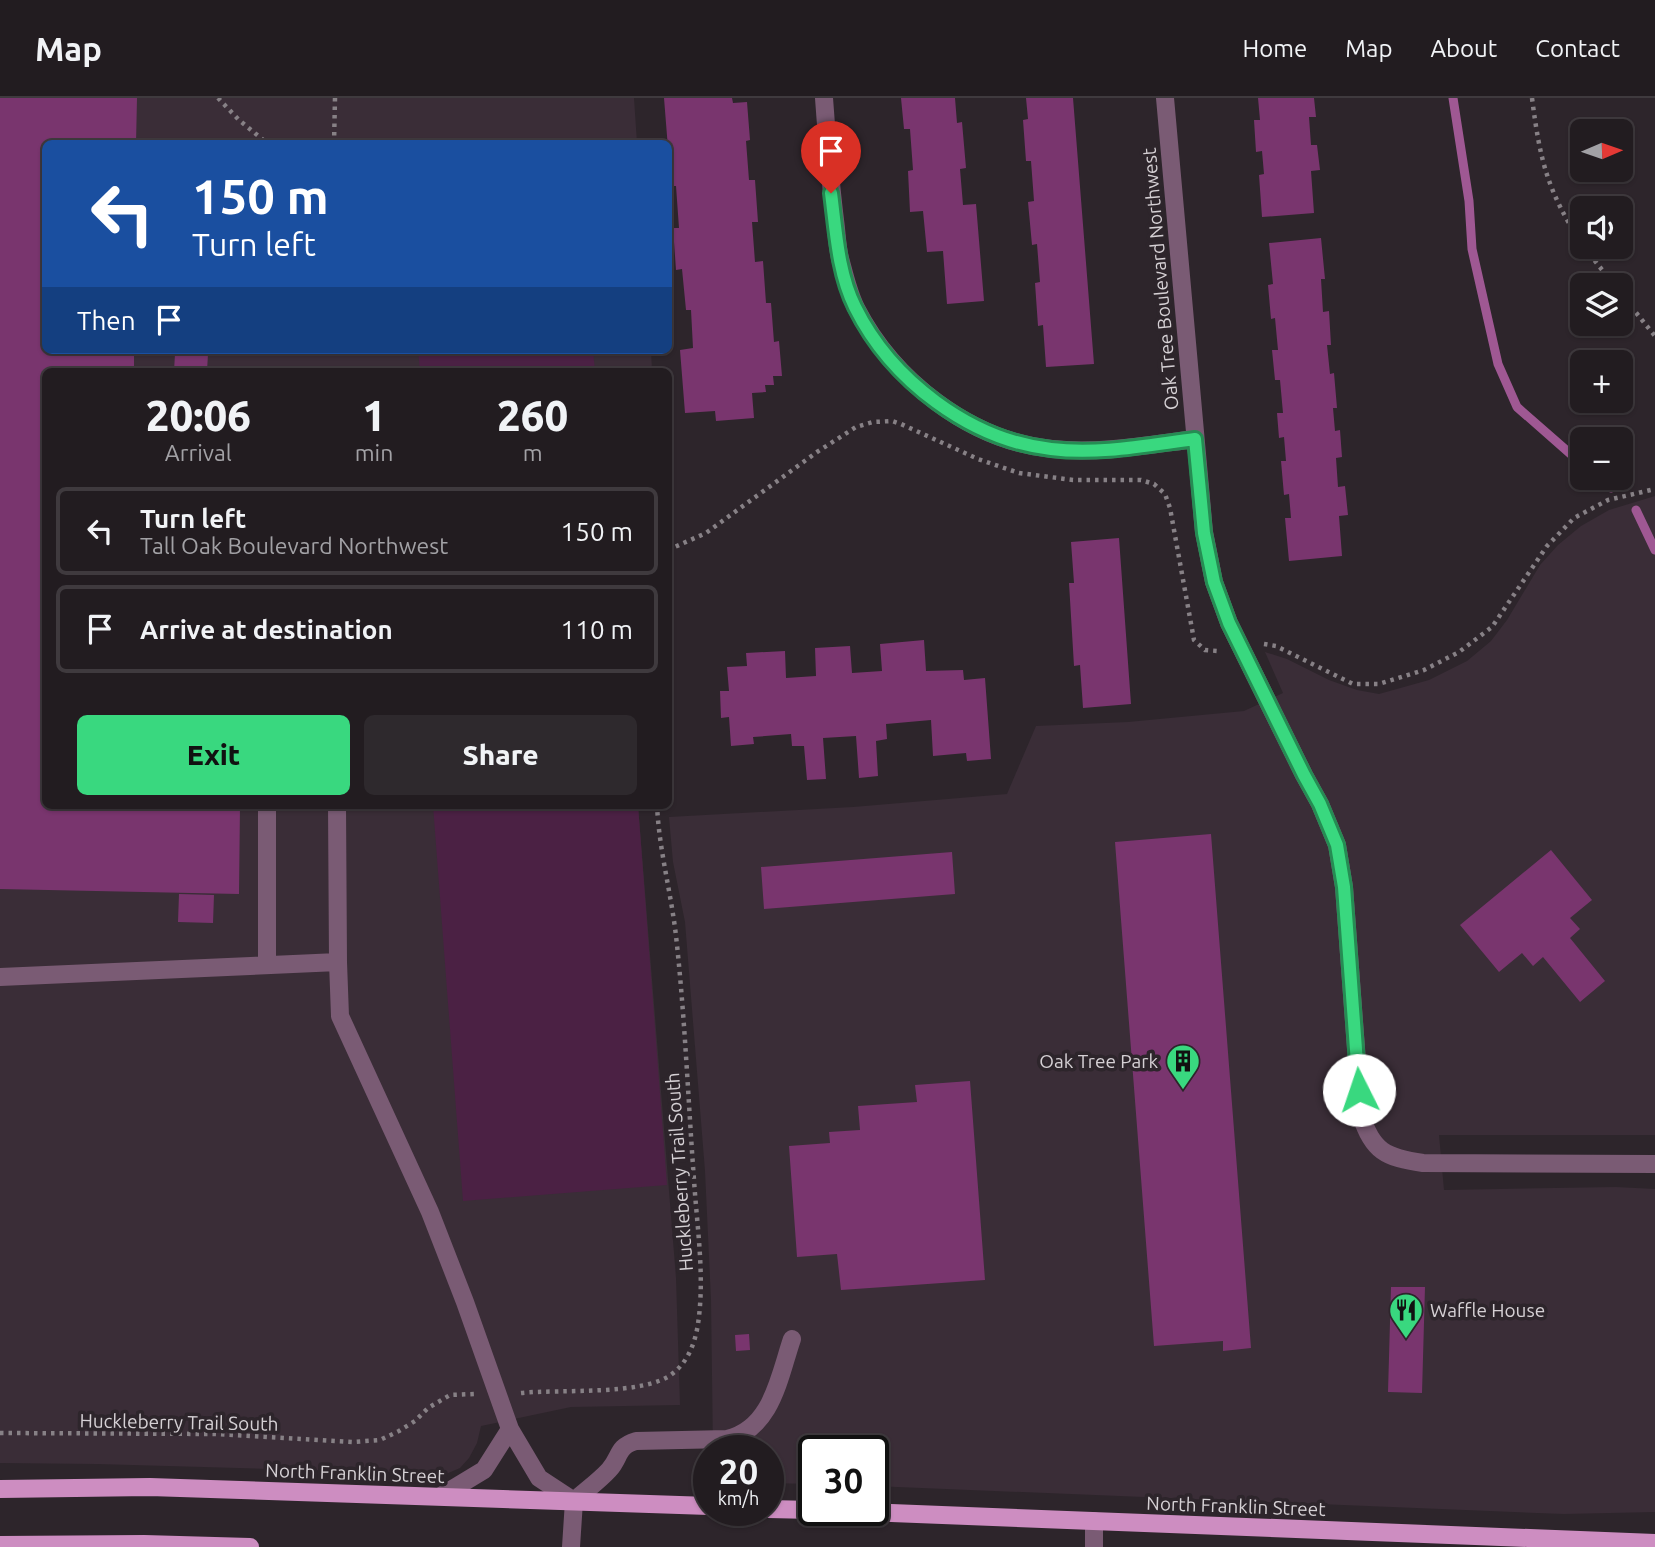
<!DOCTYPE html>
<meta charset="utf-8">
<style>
:root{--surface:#221c20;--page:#2e292d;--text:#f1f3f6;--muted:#a2a1a5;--line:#3f3a3e;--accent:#39d87f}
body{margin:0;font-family:Ubuntu,sans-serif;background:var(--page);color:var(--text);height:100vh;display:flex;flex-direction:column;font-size:26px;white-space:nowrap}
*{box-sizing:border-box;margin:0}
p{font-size:23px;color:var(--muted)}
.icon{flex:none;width:38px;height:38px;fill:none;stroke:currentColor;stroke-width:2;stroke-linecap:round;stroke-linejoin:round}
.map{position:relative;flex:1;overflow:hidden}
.sheet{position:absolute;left:42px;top:270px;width:630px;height:441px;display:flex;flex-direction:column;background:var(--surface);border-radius:10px;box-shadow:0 2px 5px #0004,0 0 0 2px var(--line)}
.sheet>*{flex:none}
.top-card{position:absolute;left:42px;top:42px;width:630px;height:214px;border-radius:10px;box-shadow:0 2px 5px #0004,0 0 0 2px var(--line);background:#1a4fa0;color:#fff;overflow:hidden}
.needle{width:46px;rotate:88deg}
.tools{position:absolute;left:1570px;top:21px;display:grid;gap:14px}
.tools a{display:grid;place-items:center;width:63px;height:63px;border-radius:10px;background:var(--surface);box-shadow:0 2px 5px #0004,0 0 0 2px var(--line);font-size:35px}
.speed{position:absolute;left:693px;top:1337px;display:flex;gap:14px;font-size:35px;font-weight:700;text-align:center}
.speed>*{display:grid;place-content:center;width:91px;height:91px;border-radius:50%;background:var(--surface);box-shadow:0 2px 5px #0004,0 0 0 2px var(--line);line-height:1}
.speed small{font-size:18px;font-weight:400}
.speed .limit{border:4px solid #111;border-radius:10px;background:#fff;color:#111}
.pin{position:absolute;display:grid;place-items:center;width:60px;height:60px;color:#fff;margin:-72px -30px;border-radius:50% 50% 50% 0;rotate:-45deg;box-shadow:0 0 7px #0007}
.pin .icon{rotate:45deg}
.me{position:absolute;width:77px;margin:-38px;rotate:356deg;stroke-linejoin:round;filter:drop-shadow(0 0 5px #0008)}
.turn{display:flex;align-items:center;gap:24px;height:147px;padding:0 35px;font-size:32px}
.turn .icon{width:91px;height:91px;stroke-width:2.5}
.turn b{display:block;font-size:49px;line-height:60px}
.then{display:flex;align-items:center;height:66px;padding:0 35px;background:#0003;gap:14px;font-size:26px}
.eta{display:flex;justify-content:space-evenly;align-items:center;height:119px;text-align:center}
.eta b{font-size:42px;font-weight:800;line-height:49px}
.primary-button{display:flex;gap:14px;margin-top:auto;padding:14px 35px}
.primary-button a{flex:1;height:80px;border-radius:10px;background:var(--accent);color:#111;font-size:28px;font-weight:800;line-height:80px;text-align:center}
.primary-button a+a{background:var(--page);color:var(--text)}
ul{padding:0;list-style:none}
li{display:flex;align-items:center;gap:21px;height:88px;margin:0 14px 10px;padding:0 21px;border:4px solid var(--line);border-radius:10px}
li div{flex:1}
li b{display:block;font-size:26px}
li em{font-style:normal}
header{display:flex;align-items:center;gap:42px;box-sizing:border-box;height:98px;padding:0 35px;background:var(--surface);border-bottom:2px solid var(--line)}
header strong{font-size:33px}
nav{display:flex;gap:38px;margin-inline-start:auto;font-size:24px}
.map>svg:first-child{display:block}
.built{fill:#3a2d37}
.green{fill:#4b2144}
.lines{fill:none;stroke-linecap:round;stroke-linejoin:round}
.stream{stroke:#9f5893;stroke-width:9}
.building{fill:#79356e}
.path{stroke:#878186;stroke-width:4.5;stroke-dasharray:3.5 5;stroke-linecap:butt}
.minor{stroke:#7a5b74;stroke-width:18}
.major{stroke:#cd8dc1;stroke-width:18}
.route-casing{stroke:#258c53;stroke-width:18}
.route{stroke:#39d87f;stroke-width:12}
.labels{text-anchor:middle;stroke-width:7;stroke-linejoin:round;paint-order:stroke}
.street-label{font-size:19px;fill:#d5d0d4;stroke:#2d252b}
.poi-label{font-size:19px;fill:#d5d0d4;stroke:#2d252b;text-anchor:end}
</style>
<header>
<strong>Map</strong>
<nav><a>Home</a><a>Map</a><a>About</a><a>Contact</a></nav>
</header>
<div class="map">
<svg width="1655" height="1449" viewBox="0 0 1655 1449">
<rect width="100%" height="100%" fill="#2d252b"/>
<path class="built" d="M0,0H634L637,45L46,46V252H651L652,273H46V707H638L676,1180L680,1307L571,1309L481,1328L477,1345L469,1360L460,1370L446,1376L97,1366L0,1365Z
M1655,398V1037H1439L1444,1092L1616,1089L1655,1091V1414L1564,1416L873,1388V1353H814V1386L768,1385V1353H713L711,1202L705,1073L685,824L673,764L669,719L853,709L1007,696L1036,628L1128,624L1244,613L1283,595L1265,554L1287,561L1329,582L1357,592L1379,596L1429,582L1467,563L1491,543L1507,522L1540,467L1558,447L1581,428L1609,412Z"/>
<path class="green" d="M418,252H593L595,273H420Z
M433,707H638L667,1087L463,1103Z"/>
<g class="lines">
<path class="stream" d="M1453,0L1469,103L1472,151L1498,266L1517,309L1582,366
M1598,380L1611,390
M1636,412L1655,452"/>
</g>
<path class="building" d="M0,0H137L136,46H46V252H134V273H46V707H240L239,796L0,791Z
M664,0H732L733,5L747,4L750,42L746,43L749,82H755L758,124H752L755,164L763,163L766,205H771L774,244L779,243L782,278H773L774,287H765L766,294L752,295L754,320L716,323L715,313L685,315L680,252L693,250L691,212H686L682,171L676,172L673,130H679L676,88H671Z
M901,0H955L957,25L962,24L966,70L960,71L963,107L976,106L984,203L947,206L943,153L927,154L923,113L910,114L908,73L913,72L910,31H904Z
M1026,0H1073L1094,266L1046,269L1043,227L1038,228L1035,185L1040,184L1037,146L1032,147L1028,104L1034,103L1031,63H1026L1023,22L1028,21Z
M1258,0H1314L1316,19H1309L1311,47H1317L1320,72L1311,73L1314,115L1262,119L1259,77L1264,76L1262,53L1256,54L1254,22H1260Z
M1321,140L1325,181H1321L1323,214L1329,213L1331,247H1327L1330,276L1334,275L1337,310H1333L1335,333L1340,332L1342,359L1336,360L1338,389L1345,388L1348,417L1339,418L1342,458L1289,463L1285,420H1291L1289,396L1284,397L1281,363H1286L1284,339L1279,340L1277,315H1283L1280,282H1275L1272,252H1278L1275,220L1271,221L1268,187L1273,186L1269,145Z
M175,256H208L207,273H174Z
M1119,440L1131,606L1083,610L1080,567L1074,568L1069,485H1074L1071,444Z
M924,542L926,573L963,572L964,582L985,580L991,661L967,663L966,655L933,658L931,622L886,626L887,641L876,643L878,678L859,680L856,638L823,640L826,681L807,682L804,648H792L791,636L753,639L754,646L731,648L729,619L721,620L720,593H729L727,569L747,568L746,555L785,553L786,580L816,578L815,550L850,548L852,575L882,573L880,546Z
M1211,736L1251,1250L1223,1253V1243L1154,1248L1115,744Z
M1551,752L1592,802L1570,820L1580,831L1570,840L1605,883L1580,904L1543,859L1533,868L1522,855L1499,874L1460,827Z
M952,754L955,796L764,811L761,769Z
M179,796L214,797L213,825L178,824Z
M970,983L985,1182L841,1192L837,1156L797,1159L789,1048L830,1045L829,1034L860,1032L858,1008L917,1004L915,987Z
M1391,1189H1425L1422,1295L1388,1294Z
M749,1236L750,1252L736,1253L735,1237Z"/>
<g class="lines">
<path class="path" d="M218,0L239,22L268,46
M1532,0C1540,62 1547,93 1582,146
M334,46L335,0
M1584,149L1614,187
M1620,195L1655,238
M668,452L706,435L817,354L856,329L873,324L892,323L901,326L978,361L1019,375L1073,382H1141L1154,386L1165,396L1170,410L1194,542L1205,552L1218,553
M1264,546L1276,548L1353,586H1379L1424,572L1459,554L1492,529L1547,448L1574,420L1608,402L1655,391
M521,1295C558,1291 644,1298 672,1276C688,1264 695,1245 698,1226C705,1179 697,1129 694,1082C688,1001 685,919 676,838C671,794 659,752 657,707
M0,1335L215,1336L353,1344L380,1342L399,1333L415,1323L428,1310L450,1297L474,1296"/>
<path class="minor" d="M824,0C827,41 830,82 835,122C837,136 837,151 841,164C845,179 849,196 856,210C893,282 970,343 1052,351C1099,356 1148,347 1195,341
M1165,0L1204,434L1214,484L1229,525L1304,677L1320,706L1337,747L1344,789L1361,1017C1372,1053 1386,1060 1423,1065L1655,1066
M267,707V867
M337,707L338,864
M0,879L338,864L340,918L430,1114L465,1204L510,1331L539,1380L574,1403
M441,1398L484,1372L510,1331
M1094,1423V1449
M571,1449L574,1403C585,1393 599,1383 609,1372C621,1359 616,1349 636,1343L727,1341C772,1331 779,1279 792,1241"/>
<path class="major" d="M0,1391L150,1389L709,1408
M768,1411L814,1412
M815,1412L1655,1445
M0,1447L144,1446L250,1449"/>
</g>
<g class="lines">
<g class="route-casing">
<path id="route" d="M831,95C836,133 838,175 855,209C891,282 970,342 1051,351C1099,357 1148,347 1195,341L1204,435L1214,484L1229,525L1304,677L1320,706L1337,747L1344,789L1359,992"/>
</g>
<use href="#route" class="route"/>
</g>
<defs>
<g id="building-pin" transform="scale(1.75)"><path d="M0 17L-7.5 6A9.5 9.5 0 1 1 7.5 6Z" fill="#39d87f" stroke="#2d252b"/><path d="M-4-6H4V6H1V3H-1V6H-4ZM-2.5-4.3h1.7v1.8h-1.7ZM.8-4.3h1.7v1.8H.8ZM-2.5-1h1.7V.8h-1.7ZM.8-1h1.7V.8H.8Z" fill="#111"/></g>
<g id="restaurant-pin" transform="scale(1.75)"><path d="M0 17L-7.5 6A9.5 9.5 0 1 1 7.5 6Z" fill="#39d87f" stroke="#2d252b"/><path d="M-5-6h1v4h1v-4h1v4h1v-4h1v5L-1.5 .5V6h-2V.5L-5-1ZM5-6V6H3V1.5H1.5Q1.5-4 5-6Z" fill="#111"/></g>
</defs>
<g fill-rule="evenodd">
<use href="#building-pin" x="1183" y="963"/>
<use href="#restaurant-pin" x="1406" y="1212"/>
</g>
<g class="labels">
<g class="street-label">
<text transform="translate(1160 181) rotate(-95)" y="7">Oak Tree Boulevard Northwest</text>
<text transform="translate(679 1074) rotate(-94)" y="7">Huckleberry Trail South</text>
<text transform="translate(179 1324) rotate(1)" y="7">Huckleberry Trail South</text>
<text transform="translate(355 1375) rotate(2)" y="7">North Franklin Street</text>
<text transform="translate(1236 1408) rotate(2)" y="7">North Franklin Street</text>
</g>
<g class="poi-label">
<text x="1158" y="970">Oak Tree Park</text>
<text x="1430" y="1219" text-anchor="start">Waffle House</text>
</g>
</g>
</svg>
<div class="tools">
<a><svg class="needle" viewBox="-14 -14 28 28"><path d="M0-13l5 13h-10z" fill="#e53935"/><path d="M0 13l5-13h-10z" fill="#a2a1a5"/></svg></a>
<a><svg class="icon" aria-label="sound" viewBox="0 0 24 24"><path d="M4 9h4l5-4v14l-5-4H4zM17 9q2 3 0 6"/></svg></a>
<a><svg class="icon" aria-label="layers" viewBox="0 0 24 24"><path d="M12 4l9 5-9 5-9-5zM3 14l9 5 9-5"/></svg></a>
<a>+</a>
<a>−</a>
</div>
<div class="speed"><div>20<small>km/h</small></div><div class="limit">30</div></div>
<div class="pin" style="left:831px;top:95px;background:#d93025"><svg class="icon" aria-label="arrive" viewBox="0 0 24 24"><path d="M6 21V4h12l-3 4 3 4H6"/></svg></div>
<svg class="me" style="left:1359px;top:992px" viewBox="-20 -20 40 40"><circle r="19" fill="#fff"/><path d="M0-13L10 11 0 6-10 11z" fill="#39d87f"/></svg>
<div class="top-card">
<div class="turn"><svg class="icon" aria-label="left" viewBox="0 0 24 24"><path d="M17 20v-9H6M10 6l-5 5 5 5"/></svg><div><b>150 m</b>Turn left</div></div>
<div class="then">Then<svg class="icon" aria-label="arrive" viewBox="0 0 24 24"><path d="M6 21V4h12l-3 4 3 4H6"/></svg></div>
</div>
<section class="sheet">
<div class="eta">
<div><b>20:06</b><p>Arrival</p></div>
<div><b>1</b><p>min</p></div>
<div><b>260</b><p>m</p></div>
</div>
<ul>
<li><svg class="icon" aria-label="left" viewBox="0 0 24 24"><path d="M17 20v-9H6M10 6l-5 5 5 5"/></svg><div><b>Turn left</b><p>Tall Oak Boulevard Northwest</p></div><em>150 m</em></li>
<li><svg class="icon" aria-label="arrive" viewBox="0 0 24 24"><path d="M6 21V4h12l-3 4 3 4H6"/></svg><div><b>Arrive at destination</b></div><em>110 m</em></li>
</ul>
<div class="primary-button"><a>Exit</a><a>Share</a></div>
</section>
</div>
